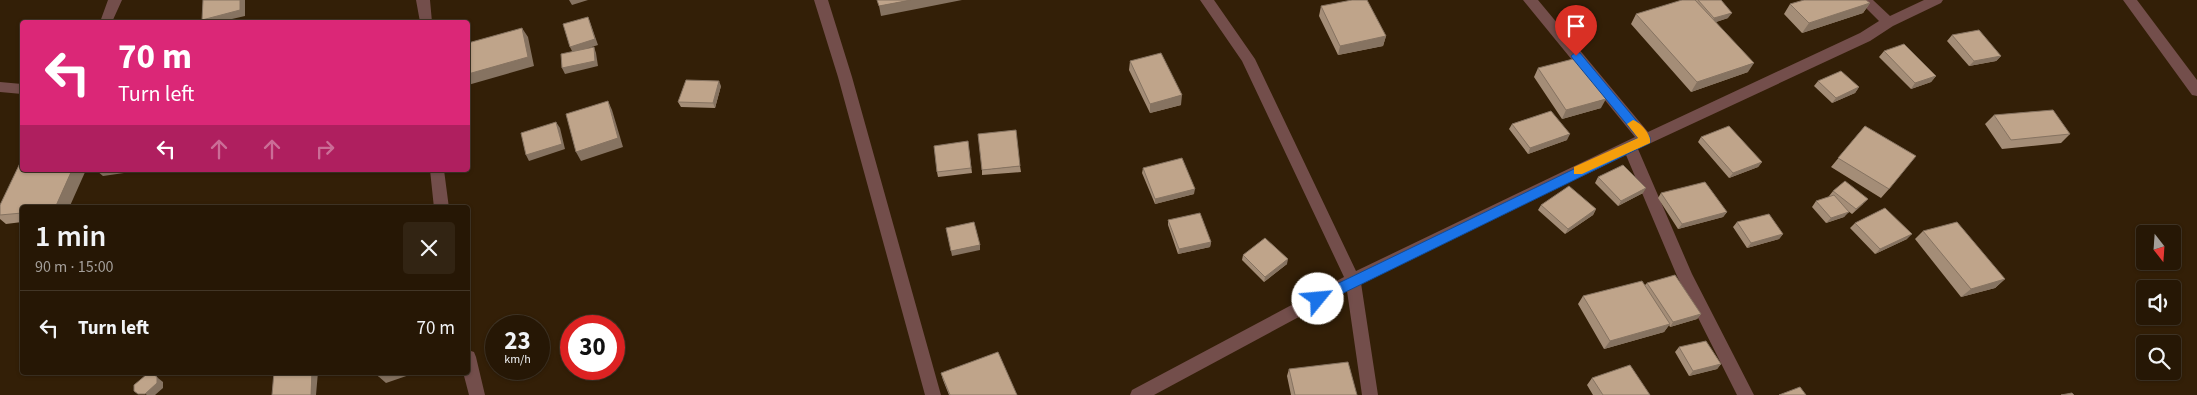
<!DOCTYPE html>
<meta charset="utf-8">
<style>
:root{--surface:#261705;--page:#322413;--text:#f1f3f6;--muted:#a49f9a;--line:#423627}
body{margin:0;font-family:"Source Sans 3",sans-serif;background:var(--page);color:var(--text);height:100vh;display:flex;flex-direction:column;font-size:19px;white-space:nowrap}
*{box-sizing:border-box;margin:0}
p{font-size:16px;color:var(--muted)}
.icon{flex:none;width:28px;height:28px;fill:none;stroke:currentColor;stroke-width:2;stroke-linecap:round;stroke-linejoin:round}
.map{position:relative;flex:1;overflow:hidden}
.panel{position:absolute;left:20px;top:205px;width:450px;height:170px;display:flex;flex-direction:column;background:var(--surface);border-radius:5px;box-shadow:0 1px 4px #0004,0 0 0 1px var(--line)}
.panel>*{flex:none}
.guide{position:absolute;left:20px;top:20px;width:450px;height:152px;border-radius:5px;box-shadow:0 1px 4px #0004,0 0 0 1px var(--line);background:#db2777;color:#fff;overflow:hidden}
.needle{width:32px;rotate:163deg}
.controls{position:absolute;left:2136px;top:225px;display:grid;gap:10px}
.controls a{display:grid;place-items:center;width:45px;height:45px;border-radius:5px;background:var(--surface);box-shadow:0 1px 4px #0004,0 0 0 1px var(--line);font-size:25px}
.speed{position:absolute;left:485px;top:315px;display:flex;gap:10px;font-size:25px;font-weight:700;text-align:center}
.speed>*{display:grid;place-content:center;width:65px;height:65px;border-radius:50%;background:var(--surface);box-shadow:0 1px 4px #0004,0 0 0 1px var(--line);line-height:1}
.speed small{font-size:12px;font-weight:400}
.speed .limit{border:8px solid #d22;background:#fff;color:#111}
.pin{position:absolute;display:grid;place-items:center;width:42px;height:42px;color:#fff;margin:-51px -21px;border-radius:50% 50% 50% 0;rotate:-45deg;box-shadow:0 0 5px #0007}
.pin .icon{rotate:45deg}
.me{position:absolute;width:55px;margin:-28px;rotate:62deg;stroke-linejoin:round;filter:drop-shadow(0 0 4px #0008)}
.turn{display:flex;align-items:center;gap:18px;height:105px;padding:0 15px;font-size:22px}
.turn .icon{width:65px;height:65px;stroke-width:2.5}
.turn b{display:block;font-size:35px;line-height:42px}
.lanes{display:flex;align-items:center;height:48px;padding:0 15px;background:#0003;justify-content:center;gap:25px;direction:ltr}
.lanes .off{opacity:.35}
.round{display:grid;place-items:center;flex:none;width:52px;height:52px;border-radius:5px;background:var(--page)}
.headline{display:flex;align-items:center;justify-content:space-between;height:85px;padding:0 15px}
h1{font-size:30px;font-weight:600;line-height:38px}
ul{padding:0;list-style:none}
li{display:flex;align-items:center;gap:15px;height:75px;padding:0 15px;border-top:1px solid var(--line)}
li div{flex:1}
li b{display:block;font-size:19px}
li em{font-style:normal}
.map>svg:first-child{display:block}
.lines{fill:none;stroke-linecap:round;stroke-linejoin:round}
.street{fill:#734e4b;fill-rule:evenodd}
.wall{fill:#a48d77}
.shaded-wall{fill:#867361}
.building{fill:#bfa48a;stroke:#867361}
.route{fill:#1a73e8;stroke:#114b97}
.slow{fill:#f59e0b}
</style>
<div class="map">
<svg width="2197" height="395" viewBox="0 0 2197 395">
<rect width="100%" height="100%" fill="#331f07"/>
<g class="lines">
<path class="street" d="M108,0H122L112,22H100Z
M416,0H430L432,22H420Z
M814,0H828L852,77L941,395H925L838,77Z
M1200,0H1214L1255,59L1356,271L1635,137L1523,0H1538L1648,132L1860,33L1879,21L1858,0H1873L1890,16L1924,0H1943L1941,3L1893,26L1870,41L1638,149L1692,274L1754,395H1737L1677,276L1626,155L1361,283L1378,395H1362L1347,291L1154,395H1130L1132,390L1344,277L1242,61Z
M2123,0H2137L2197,80V96L2192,95Z
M0,82L22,84V94L0,92Z
M430,170H444L449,208H434Z
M468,350L474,352L476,357L485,395H469L463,372H468Z"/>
</g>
<path class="wall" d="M1696,0H1721L1728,18L1716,22L1748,72L1691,92L1631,24L1636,14Z
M1870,3L1863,13L1802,33L1784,14L1790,4Z
M1321,6L1386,36L1383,46L1338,55L1319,16Z
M1952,35L2001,56L1996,61L1969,66L1947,41Z
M1884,51L1936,76L1931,82L1911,89L1879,57Z
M1130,61L1181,105L1150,113L1129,70Z
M1538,68L1601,108L1562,119L1534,77Z
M1818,81L1859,87L1855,93L1832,103L1814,86Z
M721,86L715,108L681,107L678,102Z
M1994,115L2070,134L2061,143L2002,149L1985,124Z
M1512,124L1567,140L1528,154L1509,129Z
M1865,126L1889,189L1881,198L1831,167Z
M1701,137L1762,162L1758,167L1729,178L1698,142Z
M968,141L972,173L938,177L937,172Z
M1020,166L1021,172L982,175V170Z
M1143,168L1194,194L1155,204L1142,173Z
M1598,177L1643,193L1618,206L1595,183Z
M1833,191L1863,204L1852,214L1848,211L1844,217L1826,223L1812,207L1816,201L1830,197L1829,196Z
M1661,193L1727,212L1723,217L1678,229L1658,198Z
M0,205L22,208V222L6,224L0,219Z
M1541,205L1596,209L1593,215L1565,234L1538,210Z
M1168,220L1211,242L1210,247L1178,254L1168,225Z
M1737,222L1783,234L1779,239L1747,248L1733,227Z
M1855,223L1907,239L1875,254L1850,228Z
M1923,231L2005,279L1995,288L1961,297L1915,239Z
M1243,255L1287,264L1264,282L1242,260Z
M1647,283L1701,314L1697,319L1670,327L1669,325L1664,332L1604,349L1578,304L1583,296L1645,285Z
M1679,347L1721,364L1717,369L1689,376L1675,352Z
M1289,369L1357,395H1291L1287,376Z
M941,373L1017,395H949L943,380Z
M1592,378L1650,395H1593L1587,385Z"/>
<path class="shaded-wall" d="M240,0H245V16L219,22H204L202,20Z
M569,0H588L572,5Z
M911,0H962L881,16L879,6Z
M1870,3L1863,13L1802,33L1809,23Z
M1732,13L1728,18L1710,24L1714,18Z
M588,17L590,22L598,45L573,53L570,47Z
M522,28L528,37L534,66L468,85V74Z
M1386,36L1383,46L1338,55L1340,46Z
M594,47L596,53L598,66L565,74L562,68Z
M2001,56L1996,61L1969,66L1974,61Z
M1754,63L1748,72L1691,92L1697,82Z
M1936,76L1931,82L1911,89L1915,83Z
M719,81L721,86L715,108L713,103Z
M1859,87L1855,93L1832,103L1836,98Z
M1182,95L1181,105L1150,113V104Z
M1606,99L1601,108L1562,119L1566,110Z
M608,101L612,110L623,147L581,161L576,152Z
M556,122L560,128L565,149L529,161L526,155Z
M1570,134L1567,140L1528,154L1530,148Z
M1762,162L1758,167L1729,178L1733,173Z
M72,170H86L69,208H55Z
M105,170H145L103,176L97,171Z
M1646,188L1643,193L1618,206L1621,201Z
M1195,189L1194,194L1155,204V199Z
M1868,199L1863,204L1852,214L1856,209Z
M1596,209L1593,215L1565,234L1568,229Z
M1727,212L1723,217L1678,229L1682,224Z
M1849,212L1844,217L1826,223L1831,218Z
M1783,234L1779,239L1747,248L1751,243Z
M1912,234L1907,239L1875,254L1880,249Z
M1211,242L1210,247L1178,254L1179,249Z
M980,245V250L952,256L951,251Z
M1288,259L1287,264L1264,282L1265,277Z
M2005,279L1995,288L1961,297L1971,289Z
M1701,314L1697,319L1670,327L1673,322Z
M1670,324L1664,332L1604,349L1610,341Z
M1721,364L1717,369L1689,376L1693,371Z
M312,372H318L316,395H311Z
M387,372H418L386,383L378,376Z
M153,374L163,382V388L155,395H147L145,394Z"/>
<path class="building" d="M203,0H240V10L202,20Z
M877,0H911L879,6Z
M1352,0H1367L1386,36L1340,46L1321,6Z
M1682,0H1695L1754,63L1697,82L1636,14Z
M1698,0H1721L1732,13L1714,18Z
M1804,0H1866L1870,3L1809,23L1790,4Z
M588,17L595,39L570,47L563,24Z
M522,28L528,57L468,74V43Z
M1979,30L2001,56L1974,61L1952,35Z
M1904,44L1936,76L1915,83L1884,51Z
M594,47L595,61L562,68L561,54Z
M1161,53L1182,95L1150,104L1130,61Z
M1577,58L1606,99L1566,110L1538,68Z
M1841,71L1859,87L1836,98L1818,81Z
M686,80L719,81L713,103L678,102Z
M608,101L618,138L576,152L566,114Z
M2053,110L2070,134L2011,140L1994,115Z
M1551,111L1570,134L1530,148L1512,124Z
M556,122L562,144L526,155L521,133Z
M1729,126L1762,162L1733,173L1701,137Z
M1865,126L1916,156L1889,189L1838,158Z
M1016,130L1020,166L982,170L978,134Z
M968,141L971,168L937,172L934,146Z
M1182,158L1195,189L1155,199L1143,168Z
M22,159V170H72L55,208H22V213L0,215V205Z
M1623,165L1646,188L1621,201L1598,177Z
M1845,181L1868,199L1856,209L1833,191Z
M1705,182L1727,212L1682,224L1661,193Z
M1569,186L1596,209L1568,229L1541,205Z
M1834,195L1849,212L1831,218L1816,201Z
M1885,208L1912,234L1880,249L1855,223Z
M1200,213L1211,242L1179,249L1168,220Z
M1769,214L1783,234L1751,243L1737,222Z
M974,222L980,245L951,251L946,228Z
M1957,222L2005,279L1971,289L1923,231Z
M1265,238L1288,259L1265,277L1243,255Z
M1675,275L1701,314L1673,322L1647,283Z
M1642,281L1670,324L1610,341L1583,296Z
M1706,341L1721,364L1693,371L1679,347Z
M998,352L1017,395H950L941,373Z
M1348,362L1357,395H1295L1289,369Z
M1630,365L1650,395H1603L1592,378Z
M274,372H312L311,395H272Z
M377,372H387L378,376Z
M153,374L157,377V383L145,394H138L134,391V385L146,375Z
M1800,387L1806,395H1779Z
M2072,393L2074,395H2061Z"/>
<path class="route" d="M1576,52L1580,53L1650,137V143L1323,303H1314L1312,299L1314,295L1638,138L1573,59L1571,56Z"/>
<path class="slow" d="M1633,120C1640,122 1652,135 1650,143L1582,174H1574V167L1638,138L1627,124Z"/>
</svg>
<div class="controls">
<a><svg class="needle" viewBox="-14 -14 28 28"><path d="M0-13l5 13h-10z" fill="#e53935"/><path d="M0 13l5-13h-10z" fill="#a49f9a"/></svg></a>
<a><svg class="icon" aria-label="sound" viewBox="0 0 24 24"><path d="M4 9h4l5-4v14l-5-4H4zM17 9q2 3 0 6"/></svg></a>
<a><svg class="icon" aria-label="search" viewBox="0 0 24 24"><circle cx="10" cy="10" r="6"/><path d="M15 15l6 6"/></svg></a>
</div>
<div class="speed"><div>23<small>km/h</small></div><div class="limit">30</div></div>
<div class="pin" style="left:1576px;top:56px;background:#d93025"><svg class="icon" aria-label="arrive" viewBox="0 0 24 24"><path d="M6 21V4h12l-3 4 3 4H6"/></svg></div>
<svg class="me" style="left:1318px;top:299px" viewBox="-20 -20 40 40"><circle r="19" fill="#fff"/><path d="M0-13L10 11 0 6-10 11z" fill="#1a73e8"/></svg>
<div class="guide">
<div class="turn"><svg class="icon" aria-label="left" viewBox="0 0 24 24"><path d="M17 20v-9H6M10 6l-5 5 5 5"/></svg><div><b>70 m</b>Turn left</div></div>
<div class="lanes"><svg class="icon" aria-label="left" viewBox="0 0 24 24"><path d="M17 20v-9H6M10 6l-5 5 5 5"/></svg><svg class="icon off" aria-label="ahead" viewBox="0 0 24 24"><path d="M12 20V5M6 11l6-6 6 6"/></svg><svg class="icon off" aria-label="ahead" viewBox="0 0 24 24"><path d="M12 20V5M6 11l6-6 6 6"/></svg><svg class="icon off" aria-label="right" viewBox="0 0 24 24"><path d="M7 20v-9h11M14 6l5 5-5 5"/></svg></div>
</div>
<section class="panel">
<div class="headline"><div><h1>1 min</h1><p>90 m · 15:00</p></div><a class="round"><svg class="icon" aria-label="close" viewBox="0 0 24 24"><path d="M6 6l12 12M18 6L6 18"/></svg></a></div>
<ul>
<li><svg class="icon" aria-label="left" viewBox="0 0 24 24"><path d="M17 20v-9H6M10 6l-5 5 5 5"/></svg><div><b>Turn left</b></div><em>70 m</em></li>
</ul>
</section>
</div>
